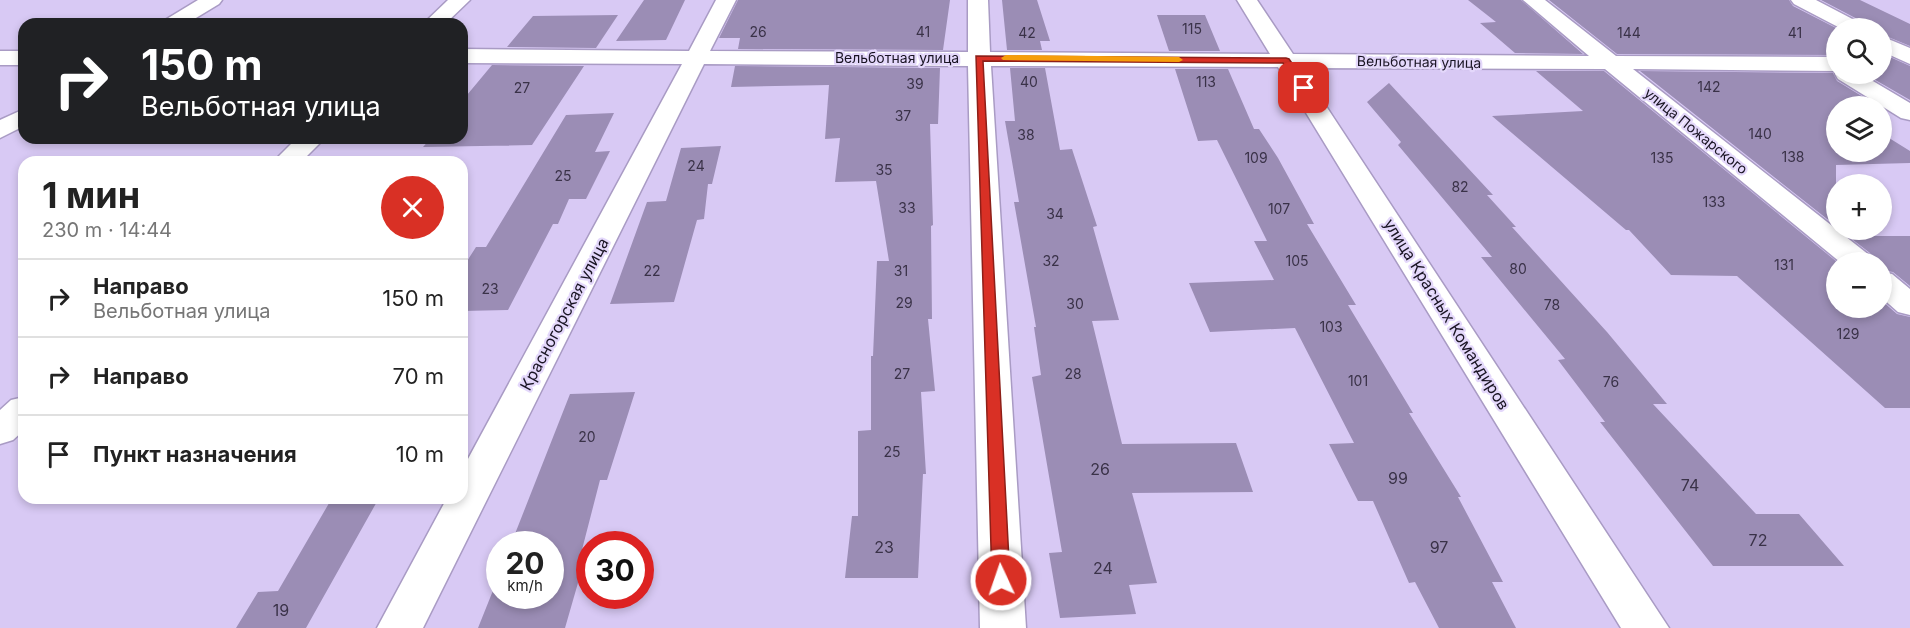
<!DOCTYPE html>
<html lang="ru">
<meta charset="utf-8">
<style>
:root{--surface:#fff;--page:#f2f2f2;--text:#222;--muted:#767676;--line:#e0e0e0}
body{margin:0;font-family:Inter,sans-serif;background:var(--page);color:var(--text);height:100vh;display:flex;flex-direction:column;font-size:22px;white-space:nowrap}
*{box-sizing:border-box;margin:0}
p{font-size:20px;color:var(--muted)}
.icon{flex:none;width:33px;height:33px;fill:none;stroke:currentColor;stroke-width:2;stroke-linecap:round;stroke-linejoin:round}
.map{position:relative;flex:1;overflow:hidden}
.panel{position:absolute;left:18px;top:156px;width:450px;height:348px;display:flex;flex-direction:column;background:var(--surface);border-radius:18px;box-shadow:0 3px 9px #0003}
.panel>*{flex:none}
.guide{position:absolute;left:18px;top:18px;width:450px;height:126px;border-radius:18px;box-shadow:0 3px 9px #0003;background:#202124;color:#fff;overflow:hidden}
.buttons{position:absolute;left:1826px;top:18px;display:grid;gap:12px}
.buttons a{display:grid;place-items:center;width:66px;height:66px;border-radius:50%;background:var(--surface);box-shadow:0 3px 9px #0003;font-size:30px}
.speed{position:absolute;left:486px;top:531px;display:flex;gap:12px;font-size:30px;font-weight:700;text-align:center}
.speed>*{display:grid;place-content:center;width:78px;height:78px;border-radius:50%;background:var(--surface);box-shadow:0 3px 9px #0003;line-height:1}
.speed small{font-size:15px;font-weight:400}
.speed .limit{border:9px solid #d22;background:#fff;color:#111}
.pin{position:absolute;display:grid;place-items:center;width:51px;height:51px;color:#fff;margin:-26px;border-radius:12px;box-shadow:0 3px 9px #0006}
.me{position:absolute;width:66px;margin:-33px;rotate:357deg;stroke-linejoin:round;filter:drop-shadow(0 0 4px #0008)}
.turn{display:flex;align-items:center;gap:21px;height:126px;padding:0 24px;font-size:27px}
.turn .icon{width:78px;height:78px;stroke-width:2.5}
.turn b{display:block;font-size:42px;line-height:51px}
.round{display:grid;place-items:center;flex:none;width:63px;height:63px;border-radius:32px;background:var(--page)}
.overview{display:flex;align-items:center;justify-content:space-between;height:102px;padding:0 24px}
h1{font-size:36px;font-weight:700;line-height:45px}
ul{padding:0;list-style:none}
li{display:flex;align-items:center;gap:18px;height:78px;padding:0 24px;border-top:2px solid var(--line)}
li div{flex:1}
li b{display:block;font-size:22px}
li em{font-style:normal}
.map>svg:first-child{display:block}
.building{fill:#9b8db5}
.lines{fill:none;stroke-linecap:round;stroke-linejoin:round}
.minor-casing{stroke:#a99bc4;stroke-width:3}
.minor{fill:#fff;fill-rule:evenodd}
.route{fill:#d93025;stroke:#8d1f18;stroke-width:1.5}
.slow{fill:#f59e0b}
.labels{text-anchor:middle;stroke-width:4.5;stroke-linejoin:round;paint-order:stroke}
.number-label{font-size:14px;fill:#3a3248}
.far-street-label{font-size:14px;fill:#191423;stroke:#e4d8fb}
.street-label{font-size:16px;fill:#191423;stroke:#e4d8fb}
.near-number-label{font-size:16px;fill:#3a3248}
</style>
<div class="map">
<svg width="1910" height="628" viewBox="0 0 1910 628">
<rect width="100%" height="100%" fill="#d8c9f4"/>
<path class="building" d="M644,0H685L666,40L616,41Z
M738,0H950L943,50L738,49L740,38H719Z
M1002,0H1037L1050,41H1040L1042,50H1007Z
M1468,0H1521L1583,54L1515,53L1480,23L1496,22Z
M1549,0H1789L1793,6L1836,28V55L1617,54Z
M1821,0H1860L1910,24V46L1881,34V28H1867L1863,22Z
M618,15L596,48L507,47L533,16Z
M1157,15H1205L1220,51H1169Z
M1881,53L1910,66V100L1865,74H1881Z
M492,65L584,66L532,145L423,147L431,138H462V101Z
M735,66L940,68L938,124H930L933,225L931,226L932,319H928L935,391L921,392L926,474H923L918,578H845L852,516H858V431L871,430V356H873L877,261H889L876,181L835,182L840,138L825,139L829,85L731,87Z
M1010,68H1045L1060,150L1072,149L1097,226L1093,227L1119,320L1092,321L1122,444L1236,443L1253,492L1132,493L1157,583L1129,585L1136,614L1060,618L1049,553L1062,552L1032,377L1041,375L1034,327H1036L1014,202H1019L1005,121H1015Z
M1175,69H1228L1254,129H1259L1278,158L1314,224H1307L1356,305H1348L1413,413H1409L1461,497H1458L1503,582H1492L1516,628H1439L1415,582L1409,583L1373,501H1358L1329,444L1354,443L1295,328L1210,332L1189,283L1274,280L1254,241H1267L1217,140L1198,141Z
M1536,71H1604L1837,262L1836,308H1881V300L1897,314L1910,317V408H1885L1737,276L1671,275L1629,230H1626L1492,116L1583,111Z
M1640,71L1833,73L1837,81L1878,106H1836V152H1881V133L1910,151V163L1836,165V226Z
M1389,83L1493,195H1487L1516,227H1512L1607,332L1667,404H1653L1756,514H1799L1844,566H1713L1600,422H1605L1558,360L1565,359L1481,257H1492L1398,145L1401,142L1367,102Z
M614,113L595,152L610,151L586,199H569L558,224H553L508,310L462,311V269L476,247H486L566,115Z
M721,146L712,184H708L704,219L697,220L674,302L610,304L647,202L666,201L681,148Z
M1848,236H1910V286L1893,272L1881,270V262H1875L1870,253Z
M635,392L607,480H600L577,569H582L565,628H478L500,573V596H550V544H511L570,394Z
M332,498H379L306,628H236L258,592L278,591Z"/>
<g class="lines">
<g class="minor-casing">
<path id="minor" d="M198,0H222L219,4L186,24H162L165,20Z
M448,0H470L445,24H423Z
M716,0H736L710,51L968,52V0H988L990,52L1270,54L1237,0H1257L1293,54L1589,56L1523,0H1545L1616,56L1836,57V71L1633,69L1869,255L1873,262H1840L1605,69L1301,68L1669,628H1621L1278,67L991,66L1026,628H980L968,66L704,64L423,628H377L447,498H462V470L682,64L462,63V49L689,51Z
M1791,0H1816L1862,24L1865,28H1840L1794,4Z
M1881,36L1910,48V64L1881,51Z
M0,51H24V65H0Z
M1836,72L1861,74L1910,103V120L1901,118L1838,79L1835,74Z
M24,109V126L0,138V120Z
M297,138H325L301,162H273Z
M1881,272L1892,274L1910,289V315L1898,312L1881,297Z
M24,397V430L13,440L0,444V410L11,400Z"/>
</g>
<use href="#minor" class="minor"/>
</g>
<path class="route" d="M976,56L1286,58L1289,59L1309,88L1301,90L1283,63L983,61L1010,580L1007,586L1001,588L994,586L992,580Z"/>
<path class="slow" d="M1006,55L1179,57L1183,60L1179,62L1003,60L1001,58Z"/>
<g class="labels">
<g class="number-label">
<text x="1192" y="34">115</text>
<text x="758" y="37">26</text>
<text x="923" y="37">41</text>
<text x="1027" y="38">42</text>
<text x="1629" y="38">144</text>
<text x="1795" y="38">41</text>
<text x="1029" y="87">40</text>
<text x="1206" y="87">113</text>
<text x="915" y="89">39</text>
<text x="1709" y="92">142</text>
<text x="522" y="93">27</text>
<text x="903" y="121">37</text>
<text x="1760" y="139">140</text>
<text x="1026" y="140">38</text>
<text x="1793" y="162">138</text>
<text x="1256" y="163">109</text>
<text x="1662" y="163">135</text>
<text x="696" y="171">24</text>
<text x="884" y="175">35</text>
<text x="563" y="181">25</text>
<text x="1460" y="192">82</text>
<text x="1714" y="207">133</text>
<text x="907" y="213">33</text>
<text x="1279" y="214">107</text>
<text x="1055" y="219">34</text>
<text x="1051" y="266">32</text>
<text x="1297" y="266">105</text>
<text x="1784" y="270">131</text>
<text x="1518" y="274">80</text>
<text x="652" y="276">22</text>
<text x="901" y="276">31</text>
<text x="490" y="294">23</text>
<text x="904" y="308">29</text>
<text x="1075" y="309">30</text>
<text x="1552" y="310">78</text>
<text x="1331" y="332">103</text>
<text x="1848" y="339">129</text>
<text x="902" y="379">27</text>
<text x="1073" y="379">28</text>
<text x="1358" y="386">101</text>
<text x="1611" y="387">76</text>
<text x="587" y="442">20</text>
<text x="892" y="457">25</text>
</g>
<g class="far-street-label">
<text x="897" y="63">Вельботная улица</text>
<text transform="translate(1419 62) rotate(1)" y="5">Вельботная улица</text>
<text transform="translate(1696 131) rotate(39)" y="5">улица Пожарского</text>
</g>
<g class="street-label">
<text transform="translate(564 314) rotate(-62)" y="6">Красногорская улица</text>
<text transform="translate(1447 314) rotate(58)" y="6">улица Красных Командиров</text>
</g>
<g class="near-number-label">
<text x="1100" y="475">26</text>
<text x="1398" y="484">99</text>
<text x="1690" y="491">74</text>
<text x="1758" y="546">72</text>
<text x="884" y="553">23</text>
<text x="1439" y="553">97</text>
<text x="1103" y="574">24</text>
<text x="281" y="616">19</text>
</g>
</g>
</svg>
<div class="buttons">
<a><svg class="icon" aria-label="search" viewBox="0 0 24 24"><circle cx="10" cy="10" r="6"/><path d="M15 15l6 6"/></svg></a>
<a><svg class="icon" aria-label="layers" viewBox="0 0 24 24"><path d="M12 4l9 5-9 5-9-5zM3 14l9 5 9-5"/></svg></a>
<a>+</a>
<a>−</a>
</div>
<div class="speed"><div>20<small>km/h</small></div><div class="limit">30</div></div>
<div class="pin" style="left:1304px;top:88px;background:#d93025"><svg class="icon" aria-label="arrive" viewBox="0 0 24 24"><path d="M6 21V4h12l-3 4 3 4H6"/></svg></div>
<svg class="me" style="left:1001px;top:580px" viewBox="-20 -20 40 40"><circle r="17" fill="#d93025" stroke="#fff" stroke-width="3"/><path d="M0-11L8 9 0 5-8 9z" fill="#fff"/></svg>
<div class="guide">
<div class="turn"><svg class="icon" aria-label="right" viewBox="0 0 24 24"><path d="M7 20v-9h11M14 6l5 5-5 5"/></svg><div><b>150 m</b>Вельботная улица</div></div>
</div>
<section class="panel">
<div class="overview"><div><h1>1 мин</h1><p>230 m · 14:44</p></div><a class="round" style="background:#d93025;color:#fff"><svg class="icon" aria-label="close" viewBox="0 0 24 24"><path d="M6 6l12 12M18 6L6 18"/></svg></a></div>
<ul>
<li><svg class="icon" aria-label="right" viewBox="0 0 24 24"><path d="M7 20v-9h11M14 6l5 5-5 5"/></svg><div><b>Направо</b><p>Вельботная улица</p></div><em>150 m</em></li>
<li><svg class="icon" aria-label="right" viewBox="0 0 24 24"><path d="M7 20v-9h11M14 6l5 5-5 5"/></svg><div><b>Направо</b></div><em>70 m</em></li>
<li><svg class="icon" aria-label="arrive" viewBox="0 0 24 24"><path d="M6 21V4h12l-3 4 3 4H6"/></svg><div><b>Пункт назначения</b></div><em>10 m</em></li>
</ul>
</section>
</div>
